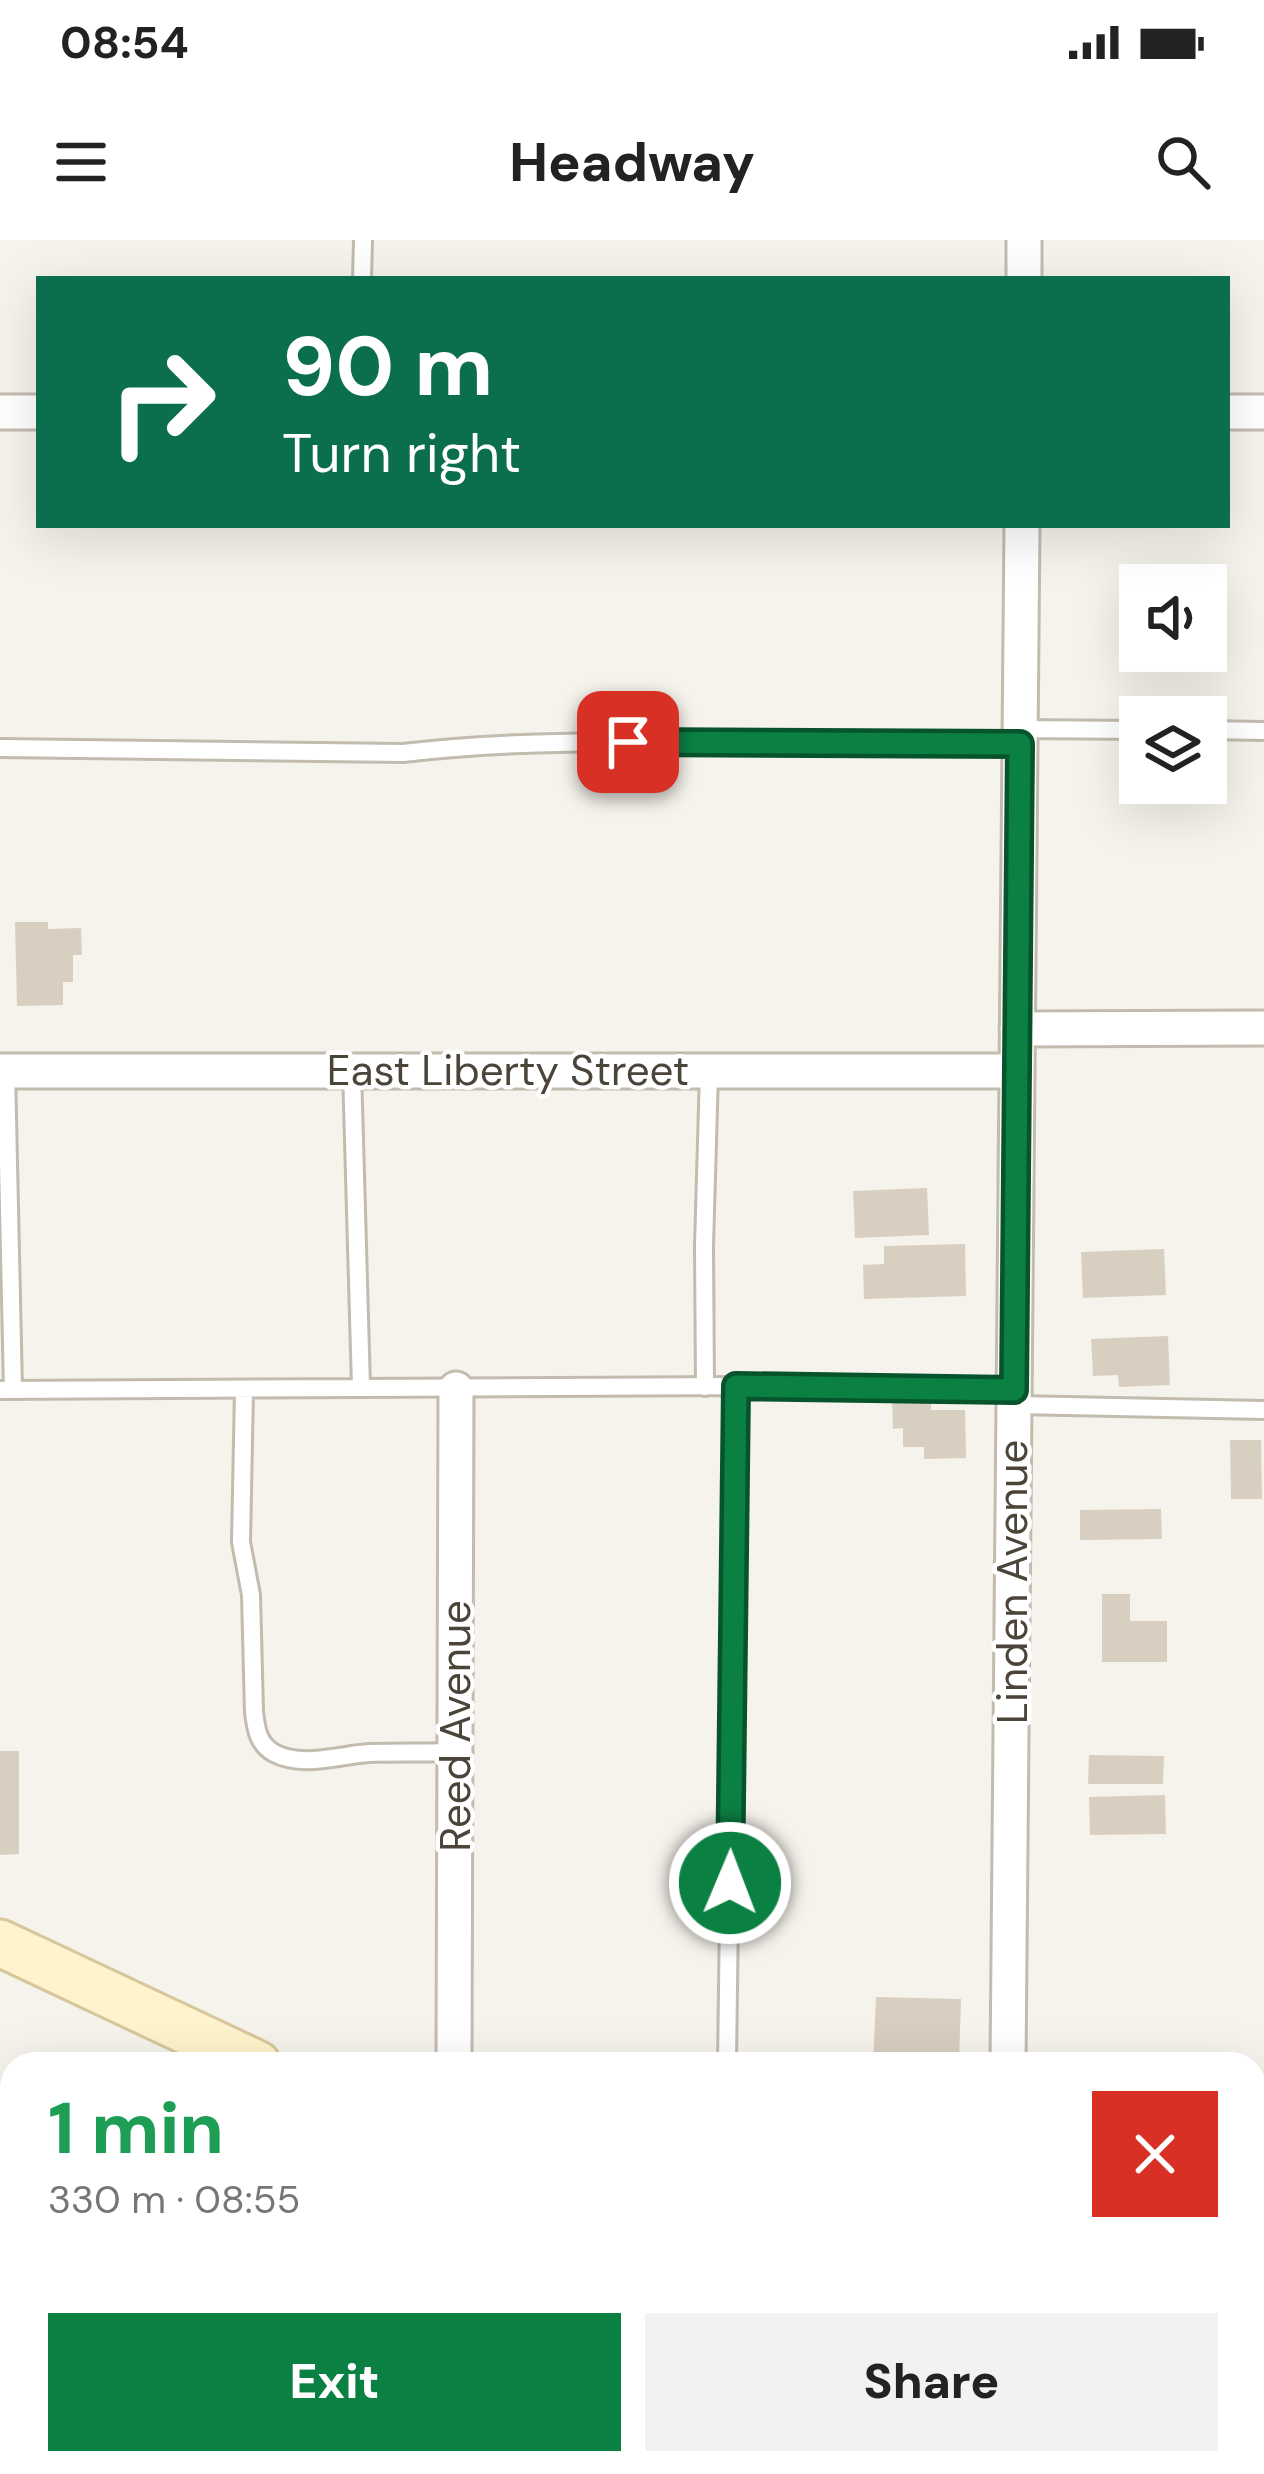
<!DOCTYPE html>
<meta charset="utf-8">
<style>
:root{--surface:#fff;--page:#f2f2f2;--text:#222;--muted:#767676;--accent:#0b8043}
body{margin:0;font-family:"DM Sans",sans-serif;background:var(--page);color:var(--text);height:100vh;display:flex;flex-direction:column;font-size:45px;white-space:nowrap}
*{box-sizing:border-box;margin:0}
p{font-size:39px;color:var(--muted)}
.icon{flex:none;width:66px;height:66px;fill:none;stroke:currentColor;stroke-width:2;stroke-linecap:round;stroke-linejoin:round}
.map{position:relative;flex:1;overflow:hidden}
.side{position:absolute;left:0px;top:1812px;width:1266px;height:423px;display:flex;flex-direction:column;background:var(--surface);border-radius:36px 36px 0 0;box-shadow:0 12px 48px #0002}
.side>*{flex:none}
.guide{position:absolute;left:36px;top:36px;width:1194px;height:252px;border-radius:0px;box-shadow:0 12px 48px #0002;background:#0b6e4f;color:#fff;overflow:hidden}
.buttons{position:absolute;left:1119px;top:324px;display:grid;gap:24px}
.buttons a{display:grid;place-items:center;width:108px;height:108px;border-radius:0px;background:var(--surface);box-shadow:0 12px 48px #0002;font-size:60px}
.pin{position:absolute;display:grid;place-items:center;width:102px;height:102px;color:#fff;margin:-51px;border-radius:24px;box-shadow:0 6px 18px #0006}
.me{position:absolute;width:132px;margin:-66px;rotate:1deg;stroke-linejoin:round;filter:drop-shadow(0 0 9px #0008)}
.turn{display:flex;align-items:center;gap:42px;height:252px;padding:0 48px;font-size:54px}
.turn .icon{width:156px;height:156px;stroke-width:2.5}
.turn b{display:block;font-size:84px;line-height:102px}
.round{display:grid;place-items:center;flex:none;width:126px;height:126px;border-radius:0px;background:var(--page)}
.summary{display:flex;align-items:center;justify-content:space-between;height:204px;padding:0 48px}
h1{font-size:72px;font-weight:800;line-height:90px;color:#1e9e55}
.action{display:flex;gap:24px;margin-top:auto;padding:24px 48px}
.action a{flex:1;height:138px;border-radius:0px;background:var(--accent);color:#fff;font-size:48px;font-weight:800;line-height:138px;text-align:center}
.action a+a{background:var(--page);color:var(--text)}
.status{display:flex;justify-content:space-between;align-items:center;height:84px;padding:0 60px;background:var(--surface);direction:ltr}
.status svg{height:33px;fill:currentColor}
header{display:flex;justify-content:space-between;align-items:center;height:156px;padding:0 48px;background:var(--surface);font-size:54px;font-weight:800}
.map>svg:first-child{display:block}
.building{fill:#d8cfc1}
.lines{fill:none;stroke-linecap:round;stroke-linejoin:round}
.lane-casing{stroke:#c2bbae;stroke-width:22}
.street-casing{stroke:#c2bbae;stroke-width:39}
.secondary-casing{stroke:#d6c79b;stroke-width:51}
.lane{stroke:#fff;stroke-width:16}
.street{stroke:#fff;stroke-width:33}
.secondary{stroke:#fff3cd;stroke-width:45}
.route-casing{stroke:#07532c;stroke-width:30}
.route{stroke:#0b8043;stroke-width:21}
.labels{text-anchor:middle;stroke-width:9;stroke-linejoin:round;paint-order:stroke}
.street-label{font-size:42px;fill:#4b4439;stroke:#fff}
</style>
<div class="status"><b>08:54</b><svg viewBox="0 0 49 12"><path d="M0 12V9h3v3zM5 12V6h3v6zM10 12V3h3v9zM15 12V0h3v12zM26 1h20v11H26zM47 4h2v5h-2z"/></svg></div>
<header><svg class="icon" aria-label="menu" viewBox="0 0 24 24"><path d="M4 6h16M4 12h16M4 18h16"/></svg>Headway<svg class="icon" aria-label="search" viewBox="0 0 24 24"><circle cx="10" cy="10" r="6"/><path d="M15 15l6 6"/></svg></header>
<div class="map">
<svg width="1264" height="2234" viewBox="0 0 1264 2234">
<rect width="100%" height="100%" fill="#f6f3ec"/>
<path class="building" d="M15,682H48V689L81,688L82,715H73V742H63V765L17,766Z
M927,948L929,995L855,998L853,951Z
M965,1004L966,1056L864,1059L863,1025L884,1024V1006Z
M1164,1009L1166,1055L1083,1058L1081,1012Z
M1168,1096L1170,1145L1119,1147L1118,1135L1093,1136L1091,1099Z
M931,1160V1170H965L966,1218L924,1219V1207H903V1188L893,1189L892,1161Z
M1230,1200H1261L1262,1259H1231Z
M1161,1269L1162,1299L1080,1300V1270Z
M1102,1354H1130V1381H1167V1422H1102Z
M0,1511H19V1614L0,1615Z
M1089,1515L1164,1516L1163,1544H1088Z
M1165,1555L1166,1594L1090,1595L1089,1557Z
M876,1757L961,1759L959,1824H873Z
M661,2223H890V2234H661Z"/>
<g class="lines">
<g class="lane-casing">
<path id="lane" d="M362,39L363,0
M1020,489L1140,490
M1206,490L1264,491
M0,508L403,513C519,499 636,502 753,504C842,505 931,505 1020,504
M352,830L361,1147
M6,831L13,1150
M705,1147L704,1006L709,832
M0,1150L736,1146L1014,1150
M244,1150L241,1302L251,1355L254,1472C256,1489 258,1504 274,1513C302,1528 339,1515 369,1513C397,1512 426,1513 455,1512
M1013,1165L1264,1170
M727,1824L736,1146
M1254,1942H1264"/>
</g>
<g class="street-casing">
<path id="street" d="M1024,39V0
M0,172H39
M1227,172H1264
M1017,789L1264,788
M0,831H1017
M454,1824L456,1149
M1008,1824L1022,285
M391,2234V2223
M932,2234V2223"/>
</g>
<g class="secondary-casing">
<path id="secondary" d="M0,1703L257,1824
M1096,2223L1117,2234"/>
</g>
<use href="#lane" class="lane"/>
<use href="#street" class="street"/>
<use href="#secondary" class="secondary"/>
</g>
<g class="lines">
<g class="route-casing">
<path id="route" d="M628,502L1020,504L1014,1150L736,1146L730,1643"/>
</g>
<use href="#route" class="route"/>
</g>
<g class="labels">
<g class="street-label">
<text x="508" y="845">East Liberty Street</text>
<text transform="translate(1012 1342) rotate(-90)" y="15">Linden Avenue</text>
<text transform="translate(455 1486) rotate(-90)" y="15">Reed Avenue</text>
</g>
</g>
</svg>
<div class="buttons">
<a><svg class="icon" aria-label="sound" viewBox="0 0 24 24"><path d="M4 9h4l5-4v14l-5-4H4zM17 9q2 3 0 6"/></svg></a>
<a><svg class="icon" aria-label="layers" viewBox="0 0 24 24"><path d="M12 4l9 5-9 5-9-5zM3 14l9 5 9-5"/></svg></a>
</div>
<div class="pin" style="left:628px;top:502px;background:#d93025"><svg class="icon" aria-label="arrive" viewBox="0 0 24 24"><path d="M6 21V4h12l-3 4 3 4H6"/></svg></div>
<svg class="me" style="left:730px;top:1643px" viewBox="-20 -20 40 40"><circle r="17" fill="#0b8043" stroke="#fff" stroke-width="3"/><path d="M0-11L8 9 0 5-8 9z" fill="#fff"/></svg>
<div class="guide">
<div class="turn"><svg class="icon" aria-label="right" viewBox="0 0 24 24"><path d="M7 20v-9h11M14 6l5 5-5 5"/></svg><div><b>90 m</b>Turn right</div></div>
</div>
<section class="side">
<div class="summary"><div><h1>1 min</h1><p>330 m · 08:55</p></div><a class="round" style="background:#d93025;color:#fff"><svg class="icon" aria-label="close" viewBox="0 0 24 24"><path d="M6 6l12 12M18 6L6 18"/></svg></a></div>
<div class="action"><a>Exit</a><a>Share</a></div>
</section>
</div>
